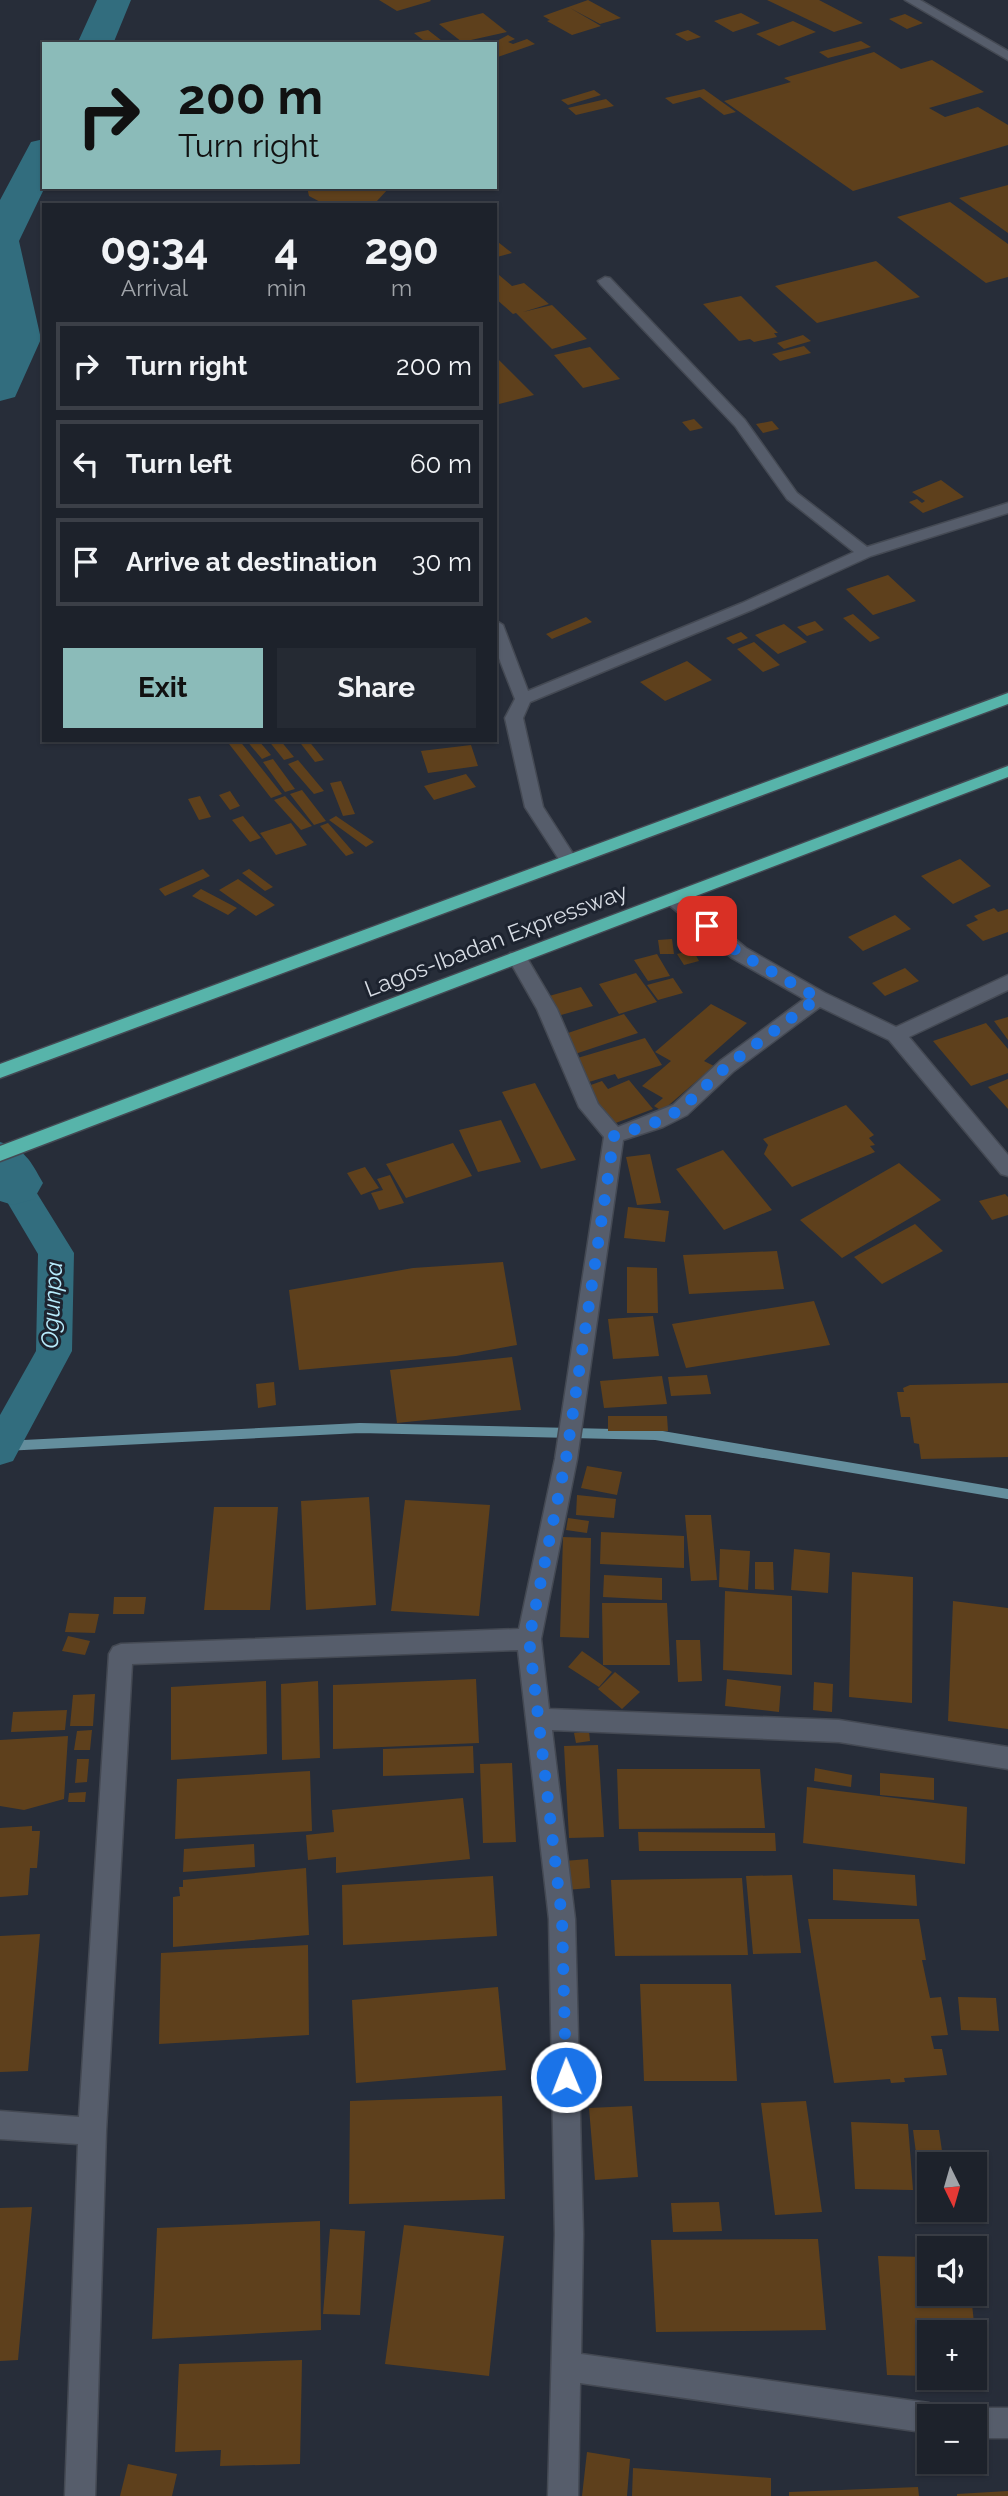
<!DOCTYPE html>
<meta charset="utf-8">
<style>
:root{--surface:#1d222b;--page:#252a33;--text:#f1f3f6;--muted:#a0a4a9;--line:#3b3f47;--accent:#8bbbb9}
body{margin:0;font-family:Raleway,sans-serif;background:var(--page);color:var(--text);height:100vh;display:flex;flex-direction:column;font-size:26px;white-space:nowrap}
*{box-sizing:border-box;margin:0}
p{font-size:23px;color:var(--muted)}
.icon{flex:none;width:38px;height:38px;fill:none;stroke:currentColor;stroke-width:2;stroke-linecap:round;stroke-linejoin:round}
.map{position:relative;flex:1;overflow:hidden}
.drawer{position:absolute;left:42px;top:203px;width:455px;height:539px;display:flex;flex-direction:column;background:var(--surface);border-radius:0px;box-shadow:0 2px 5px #0004,0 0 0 2px var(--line)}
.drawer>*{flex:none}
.top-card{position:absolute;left:42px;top:42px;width:455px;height:147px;border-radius:0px;box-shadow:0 2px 5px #0004,0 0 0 2px var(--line);background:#8bbbb9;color:#111;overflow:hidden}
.needle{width:46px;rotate:175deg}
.buttons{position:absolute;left:917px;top:2152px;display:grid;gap:14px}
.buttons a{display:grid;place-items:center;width:70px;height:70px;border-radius:0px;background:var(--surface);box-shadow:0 2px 5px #0004,0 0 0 2px var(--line);font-size:35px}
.pin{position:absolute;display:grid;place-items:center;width:60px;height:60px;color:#fff;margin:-30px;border-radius:14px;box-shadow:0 4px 10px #0006}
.me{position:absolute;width:77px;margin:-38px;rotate:359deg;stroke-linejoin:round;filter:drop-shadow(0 0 5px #0008)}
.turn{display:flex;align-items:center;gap:24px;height:147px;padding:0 21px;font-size:32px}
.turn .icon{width:91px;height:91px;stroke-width:2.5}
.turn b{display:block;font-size:49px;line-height:60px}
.eta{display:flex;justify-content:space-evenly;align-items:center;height:119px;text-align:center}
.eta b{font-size:42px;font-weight:700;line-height:49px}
.button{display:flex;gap:14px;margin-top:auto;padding:14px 21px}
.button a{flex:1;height:80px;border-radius:0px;background:var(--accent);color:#111;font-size:28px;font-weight:700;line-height:80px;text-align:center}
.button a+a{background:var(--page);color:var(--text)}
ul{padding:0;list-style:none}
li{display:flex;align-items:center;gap:21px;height:88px;margin:0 14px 10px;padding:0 7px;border:4px solid var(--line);border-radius:0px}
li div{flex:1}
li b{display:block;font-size:26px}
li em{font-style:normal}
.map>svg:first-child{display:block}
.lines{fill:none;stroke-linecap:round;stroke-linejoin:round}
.stream{stroke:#648e9d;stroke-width:10}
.canal{fill:#326d7e;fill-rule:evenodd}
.river{fill:#326d7e;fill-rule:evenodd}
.building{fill:#5e401c}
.minor-casing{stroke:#444953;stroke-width:3}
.highway-casing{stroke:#444953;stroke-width:3}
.minor{fill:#565d6b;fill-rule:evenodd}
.highway{fill:#57b4aa;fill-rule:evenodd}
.route{stroke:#1a73e8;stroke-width:12;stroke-dasharray:0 21.6}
.labels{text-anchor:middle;stroke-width:6;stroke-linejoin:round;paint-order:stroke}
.street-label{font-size:23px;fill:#d7dce4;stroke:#1d232f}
.water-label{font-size:24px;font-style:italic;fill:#b8ecfd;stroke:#1d232f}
</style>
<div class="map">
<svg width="1008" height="2496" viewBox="0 0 1008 2496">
<rect width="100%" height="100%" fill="#272d39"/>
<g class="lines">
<path class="stream" d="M4,1446L360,1428L656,1435L1008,1494"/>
<path class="canal" d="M13,1170L25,1174L74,1253L72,1351L13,1461L0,1465V1415L36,1351L38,1254L0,1190L1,1174Z"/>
<path class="river" d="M97,0H131L113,44H77Z
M44,139L45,187L19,241L41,339L15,397L0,401V200L31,142Z
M0,1142C26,1150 30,1160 43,1183L34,1199L13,1205L0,1201Z"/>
</g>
<path class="building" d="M379,0H430L431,1L397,11Z
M588,0L621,18L600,24L570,8L601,26L572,35L547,21L550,20L543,16Z
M767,0H819L863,23L834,32Z
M483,13L507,32L462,42L439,24Z
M741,13L760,23L733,32L714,21Z
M905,14L923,23L907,29L889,19Z
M793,21L816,32L779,46L756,34Z
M428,30L446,44H428L414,33Z
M688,30L701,37L687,41L675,34Z
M508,35L515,39L508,42L513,44L527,39L535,44L495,58V42Z
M861,41L871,47L828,58L819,52Z
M874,52L901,69L932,60L984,92L929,108L945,117L978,107L1008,125V145L853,191L724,101L791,82L784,78Z
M704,89L736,112L724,115L700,97L673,104L665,98Z
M594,90L601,95L568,105L561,100Z
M606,99L614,106L576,115L568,108Z
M1008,185V233L959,198Z
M307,187H388V189L377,201L366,205H326L309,196Z
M950,202L1008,244V277L986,283L897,217Z
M498,242L512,253L497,257L495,243Z
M876,261L920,297L817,323L775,286Z
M499,275L512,286L524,283L549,304L523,312L552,305L587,339L552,349L516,313L513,314L495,298V276Z
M741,296L778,333H774L777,337L754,342L750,339L739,341L703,304Z
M803,335L811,341L784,349L777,343Z
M804,346L811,353L780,361L772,354Z
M590,347L620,379L583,388L554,355Z
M495,356L534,395L495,405Z
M694,419L703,428L690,431L682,422Z
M772,421L779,429L763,433L756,424Z
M941,480L964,497L923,513L909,502L917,499L922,503L925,501L912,492Z
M888,575L916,601L873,615L846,589Z
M853,614L880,638L870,642L843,618Z
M586,617L592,622L552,639L546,634Z
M815,621L824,630L807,636L797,627Z
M784,624L807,642L778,654L755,635Z
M741,632L748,638L733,644L726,638Z
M754,642L780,665L763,672L737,649Z
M687,661L712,680L665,701L640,682Z
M226,740H239L282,794L271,798Z
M246,740H258L271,755L262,759Z
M268,740H280L294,757L284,760Z
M298,740H308L324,760L315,762Z
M471,745L478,766L428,773L421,751Z
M273,759L295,789L285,792L263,762Z
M298,760L324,791L314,794L288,764Z
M466,774L476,787L434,800L424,786Z
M341,781L355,814L343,816L330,783Z
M302,790L326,821L314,825L290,794Z
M230,791L240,806L230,810L219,795Z
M200,796L211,817L199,820L188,799Z
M285,796L312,826L301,830L274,800Z
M243,816L261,838L250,842L232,820Z
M336,816L374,842L366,847L329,820Z
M291,823L307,845L276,855L260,833Z
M328,823L354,853L346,856L320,826Z
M960,859L991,886L953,904L921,876Z
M203,869L210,876L165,896L159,889Z
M249,869L273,887L265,891L242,873Z
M238,879L275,905L256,916L219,890Z
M201,889L237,908L228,915L192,896Z
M994,908L998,912L1008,909V932L983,941L966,925L978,920L974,916Z
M895,915L911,929L863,951L848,937Z
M672,939L674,954H660L658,940Z
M693,950L699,961L684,965L677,954Z
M657,954L670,976L648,981L634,960Z
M905,968L919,981L885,996L872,983Z
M636,973L657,1002L619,1014L599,984Z
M673,978L683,993L658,1000L647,985Z
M581,987L593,1006L554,1017L542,998Z
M711,1004L747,1023L704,1061L714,1066L662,1111L654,1106L663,1098L642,1086L671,1061L655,1052Z
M624,1014L638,1033L575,1054L562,1035Z
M1008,1017V1040L994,1021Z
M986,1023L1008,1049V1073L971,1086L933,1041Z
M645,1038L662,1065L618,1079L615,1074L589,1082L574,1059Z
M1008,1079V1109L988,1087Z
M629,1080L653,1109L613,1124L590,1095L588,1086L602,1081L608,1089Z
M535,1083L576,1160L541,1169L502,1092Z
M846,1105L874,1135L869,1138L875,1145L870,1146L875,1152L792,1187L764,1154L768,1145L763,1139Z
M501,1120L521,1162L478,1172L459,1130Z
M453,1143L472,1176L406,1198L386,1164Z
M723,1150L772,1210L724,1230L676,1169Z
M650,1154L661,1203L637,1205L626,1157Z
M899,1163L941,1200L842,1258L800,1220Z
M365,1167L379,1188L361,1195L347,1173Z
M390,1175L404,1203L379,1210L371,1193L383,1190L377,1179Z
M1005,1194L1008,1197V1215L992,1220L979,1201Z
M628,1207L669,1211L665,1242L624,1238Z
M915,1224L943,1251L882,1284L854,1257Z
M777,1251L784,1289L689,1294L683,1255Z
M503,1262L517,1345L456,1356L299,1370L289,1290L413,1268Z
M627,1267L657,1268L658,1313H627Z
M814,1301L830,1345L686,1368L672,1324Z
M653,1316L659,1356L613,1359L608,1319Z
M512,1357L521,1410L397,1423L390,1370Z
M707,1375L711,1394L671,1396L668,1377Z
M662,1376L667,1404L604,1408L600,1381Z
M274,1382L276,1405L258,1408L256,1384Z
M1008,1383V1457L921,1459L919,1444L914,1443L910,1417H901L897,1392H904L903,1388L910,1385Z
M608,1416H667L668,1431H608Z
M587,1466L622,1472L617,1495L581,1488Z
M577,1495L616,1499L614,1518L576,1515Z
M369,1497L376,1605L306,1610L301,1501Z
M405,1500L490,1505L479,1616L391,1611Z
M214,1507H278L270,1610H204Z
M685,1515H711L717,1580L691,1581Z
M568,1518L589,1521L587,1533L566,1530Z
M601,1532L684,1536V1568L600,1564Z
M563,1537L591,1538L589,1638L560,1637Z
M720,1549L750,1551L748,1590L719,1587Z
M794,1549L830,1553L828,1593L791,1590Z
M755,1562H773L774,1590L755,1589Z
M852,1572L913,1577L912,1703L849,1697Z
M604,1575L662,1578V1600L603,1597Z
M725,1591L792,1596V1675L723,1670Z
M114,1597H146L144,1614H113Z
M953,1601L1008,1608V1729L948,1721Z
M602,1603H667L670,1665H603Z
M69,1613L99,1614L95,1633L65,1632Z
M68,1636L90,1641L85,1655L62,1651Z
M676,1640H700L702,1681L678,1682Z
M582,1651L612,1672L599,1687L568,1667Z
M615,1672L640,1692L622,1709L598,1689Z
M476,1679L479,1743L333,1749V1685Z
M727,1679L781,1686L779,1712L725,1706Z
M266,1681L267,1754L171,1760V1687Z
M318,1681L320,1758L282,1760L281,1684Z
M814,1682L833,1684L832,1712L813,1710Z
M95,1694L93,1726H70L73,1695Z
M67,1710L65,1730L11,1732L13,1712Z
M92,1730L90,1750H74L77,1731Z
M589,1731L590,1741L576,1743L574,1733Z
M68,1736L64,1799L24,1810L0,1806V1740Z
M598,1745L604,1837L569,1838L564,1746Z
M473,1746L474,1773L383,1776V1749Z
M77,1759H89L87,1782L75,1783Z
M512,1763L516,1842L483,1843L480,1764Z
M815,1768L852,1775L851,1787L814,1781Z
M617,1769H760L765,1828L619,1829Z
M310,1771L312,1831L175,1839L177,1779Z
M880,1773L934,1778V1800L880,1795Z
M807,1787L967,1807L965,1864L803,1843Z
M86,1792L85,1802H68L69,1793Z
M463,1798L470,1859L336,1873V1857L308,1860L306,1835L334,1832L332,1810Z
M32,1826V1831H40L37,1868H30L28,1895L0,1897V1828Z
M638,1832L775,1833L776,1851H639Z
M254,1844L255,1867L183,1872L184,1849Z
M588,1859L590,1888L566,1890L564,1861Z
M306,1868L309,1935L173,1947V1897L180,1896L179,1887H183V1880Z
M833,1869L915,1875L917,1906L833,1900Z
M792,1875L801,1953L753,1954L746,1876Z
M493,1876L497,1936L343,1945L342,1885Z
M742,1878L748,1955L615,1956L611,1880Z
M808,1919H919L926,1960H922L930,1998L941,1997L948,2035L931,2036L934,2049H942L947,2075L904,2078L905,2082L891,2083L890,2079L834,2083Z
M40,1934L28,2071L0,2072V1936Z
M308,1945L309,2035L159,2044L161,1953Z
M640,1984H731L737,2081H644Z
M498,1987L506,2070L356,2083L352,2000Z
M958,1997L996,1998L999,2031L961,2030Z
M502,2096L505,2199L349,2204L350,2101Z
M806,2101L822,2212L775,2215L761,2103Z
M632,2106L638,2177L595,2180L589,2108Z
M851,2122L908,2124L913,2190L855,2189Z
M913,2130H939L944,2165H929V2176H919Z
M719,2202L722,2231L673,2232L671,2203Z
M32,2207L18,2360L0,2361V2208Z
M320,2221L321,2330L152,2339L157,2228Z
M404,2225L504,2236L489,2376L385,2364Z
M330,2229L365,2231L360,2315L323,2314Z
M818,2239L826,2330L656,2332L651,2240Z
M878,2256L929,2257V2294H971L975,2333H929V2376L887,2375Z
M302,2360L300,2464L220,2466L221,2450L175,2452L179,2364Z
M587,2452L630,2459L627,2496H582Z
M128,2464L177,2474L172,2496H120Z
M633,2468L771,2478V2496H632Z
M918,2487L919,2496H789V2492Z
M1008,2491V2496H957V2494Z"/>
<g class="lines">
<g class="minor-casing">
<path id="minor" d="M905,0H920L1008,51V60Z
M605,277L610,278L745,420L797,493L867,547L1008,503V513L871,556L754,609L530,702L523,718L543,807L577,860L568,866L562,864L525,807L505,718L515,699L495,648V620L503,625L528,691L742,603L854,552L787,499L735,426L600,284L598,281Z
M674,893L681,895L746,948L825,993L896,1027L1008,975V990L909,1037L1008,1155V1176L1001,1174L889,1040L820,1007L734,1071L687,1115L663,1127L623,1140L577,1459L541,1639L549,1709L839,1720L1008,1747V1769L839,1742L552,1730L575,1919L583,2234L581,2354L929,2403L939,2408L943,2417H929V2433L580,2383L578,2496H548L555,2234L549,1919L518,1650L132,1664L106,2131L95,2496H65L78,2144L0,2139V2111L79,2117L109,1654L113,1647L121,1644L519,1629L555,1459L604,1137L579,1107L537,1009L508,958L510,953H524L557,1009L598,1104L618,1127L673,1105L720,1061L804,999L732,958L667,903L665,899L667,895Z
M975,2408H1008V2438H975V2417H963L965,2413Z"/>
</g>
<g class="highway-casing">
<path id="highway" d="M1008,693V704L0,1078V1064Z
M1008,766V777L0,1161V1146Z"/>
</g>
<use href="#minor" class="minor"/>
<use href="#highway" class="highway"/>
</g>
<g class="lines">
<path class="route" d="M566,2077L562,1919L529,1639L566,1459L614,1136L656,1122L680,1110L727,1066L818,998L739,953L707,926"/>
</g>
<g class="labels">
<g class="street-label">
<text transform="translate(496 940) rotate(-21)" y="8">Lagos-Ibadan Expressway</text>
</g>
<g class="water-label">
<text transform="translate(52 1305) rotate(-87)" y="8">Ogunpa</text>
</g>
</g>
</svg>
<div class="buttons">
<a><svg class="needle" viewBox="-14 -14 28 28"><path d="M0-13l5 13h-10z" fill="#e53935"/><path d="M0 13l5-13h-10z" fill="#a0a4a9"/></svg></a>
<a><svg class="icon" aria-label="sound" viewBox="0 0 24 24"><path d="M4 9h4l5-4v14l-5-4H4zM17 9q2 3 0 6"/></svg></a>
<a>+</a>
<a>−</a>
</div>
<div class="pin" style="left:707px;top:926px;background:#d93025"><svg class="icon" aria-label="arrive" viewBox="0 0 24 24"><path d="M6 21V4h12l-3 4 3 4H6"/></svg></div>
<svg class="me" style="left:566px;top:2077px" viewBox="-20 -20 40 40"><circle r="17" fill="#1a73e8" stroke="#fff" stroke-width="3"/><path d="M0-11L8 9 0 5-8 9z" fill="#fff"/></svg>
<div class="top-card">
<div class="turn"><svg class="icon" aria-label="right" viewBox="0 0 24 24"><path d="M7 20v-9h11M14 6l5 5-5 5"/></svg><div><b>200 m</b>Turn right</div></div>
</div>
<section class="drawer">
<div class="eta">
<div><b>09:34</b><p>Arrival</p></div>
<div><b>4</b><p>min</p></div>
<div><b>290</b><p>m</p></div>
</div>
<ul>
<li><svg class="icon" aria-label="right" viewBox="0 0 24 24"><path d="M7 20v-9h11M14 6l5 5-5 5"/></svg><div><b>Turn right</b></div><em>200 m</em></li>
<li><svg class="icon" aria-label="left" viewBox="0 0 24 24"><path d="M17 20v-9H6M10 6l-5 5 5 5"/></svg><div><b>Turn left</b></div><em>60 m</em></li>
<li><svg class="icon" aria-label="arrive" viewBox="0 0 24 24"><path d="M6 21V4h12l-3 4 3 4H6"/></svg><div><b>Arrive at destination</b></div><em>30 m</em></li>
</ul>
<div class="button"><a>Exit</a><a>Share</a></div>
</section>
</div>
